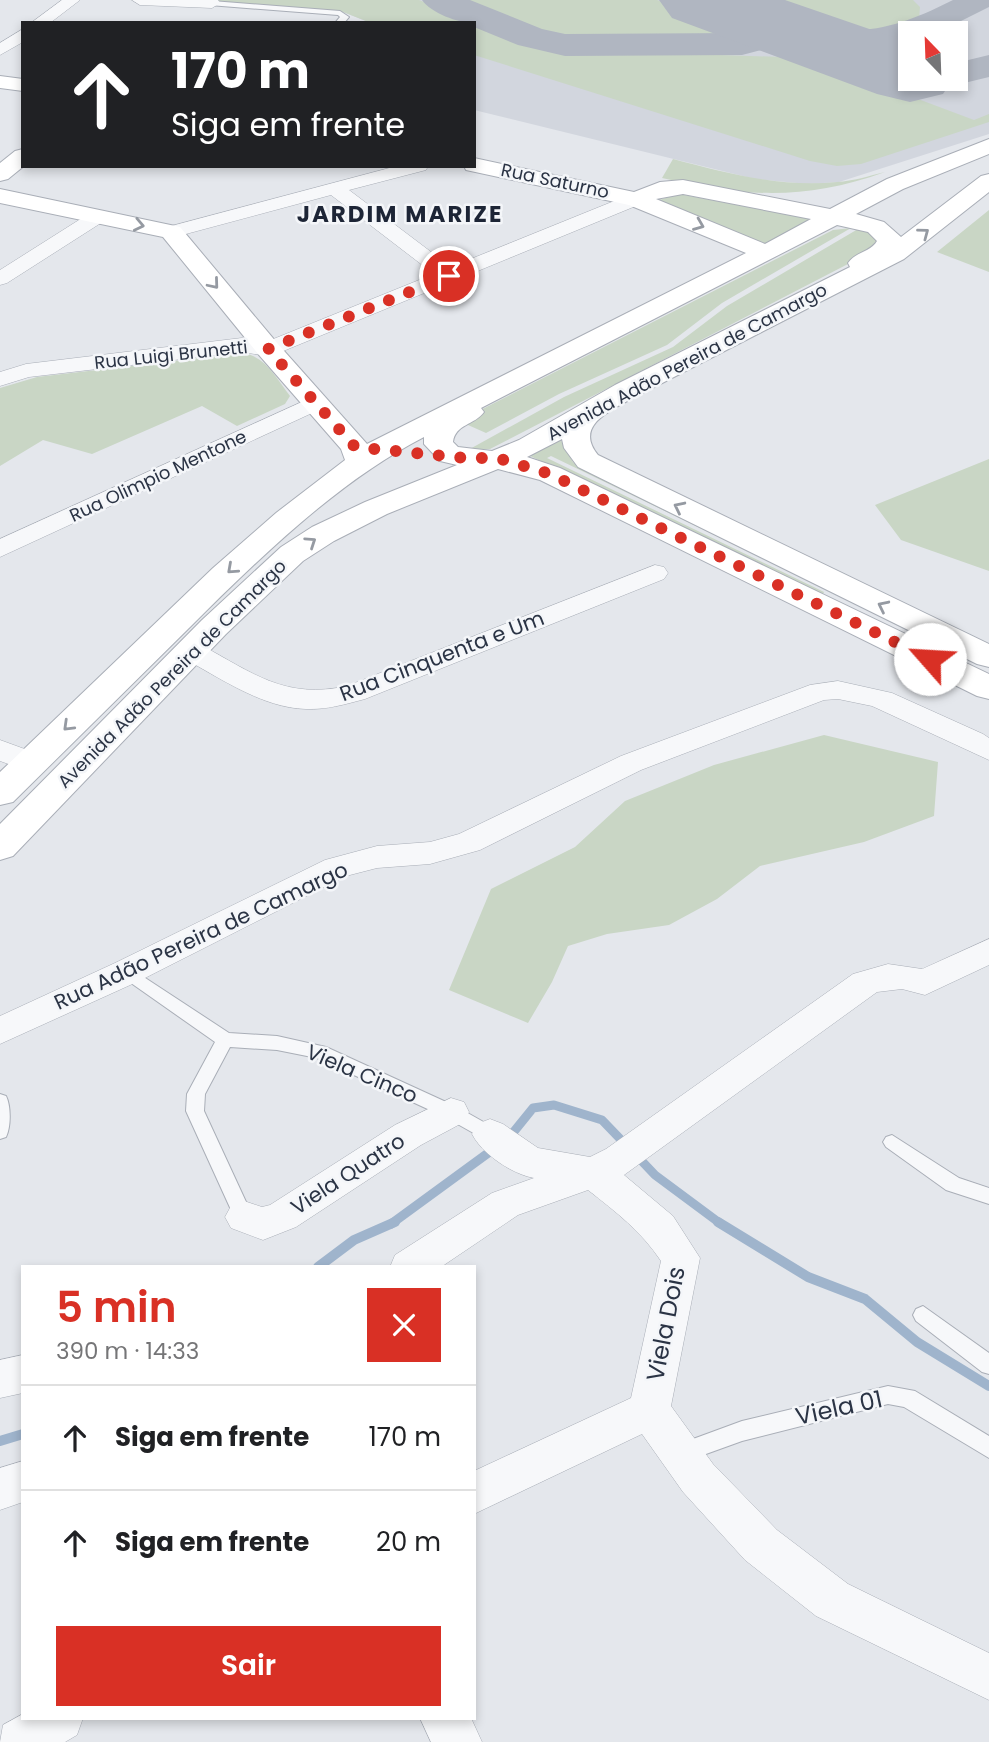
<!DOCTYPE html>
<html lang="pt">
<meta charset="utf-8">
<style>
:root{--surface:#fff;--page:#f2f2f2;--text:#202124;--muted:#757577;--line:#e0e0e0;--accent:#d93025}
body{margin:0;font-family:Poppins,sans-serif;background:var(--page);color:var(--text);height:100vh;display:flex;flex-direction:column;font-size:26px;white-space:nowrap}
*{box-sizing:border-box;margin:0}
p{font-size:23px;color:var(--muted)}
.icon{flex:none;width:38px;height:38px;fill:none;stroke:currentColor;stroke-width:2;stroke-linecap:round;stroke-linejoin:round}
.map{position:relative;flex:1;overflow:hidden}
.details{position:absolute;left:21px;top:1265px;width:455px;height:455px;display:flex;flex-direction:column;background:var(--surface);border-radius:0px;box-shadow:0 4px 10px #0003}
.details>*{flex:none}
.banner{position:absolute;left:21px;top:21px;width:455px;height:147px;border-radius:0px;box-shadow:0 4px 10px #0003;background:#202124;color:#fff;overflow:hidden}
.needle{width:46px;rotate:337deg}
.controls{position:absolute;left:898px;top:21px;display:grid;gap:14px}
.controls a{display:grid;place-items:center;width:70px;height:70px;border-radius:0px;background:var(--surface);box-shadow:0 4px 10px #0003;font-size:35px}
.pin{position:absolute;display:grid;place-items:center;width:60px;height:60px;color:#fff;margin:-30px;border:4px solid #fff;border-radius:50%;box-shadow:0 2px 7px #0007}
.me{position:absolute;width:77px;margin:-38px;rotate:296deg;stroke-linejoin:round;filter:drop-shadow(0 0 5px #0008)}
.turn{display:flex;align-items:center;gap:24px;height:147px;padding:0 35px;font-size:32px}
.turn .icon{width:91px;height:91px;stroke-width:2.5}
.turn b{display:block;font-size:49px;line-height:60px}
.round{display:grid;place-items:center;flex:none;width:74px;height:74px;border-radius:0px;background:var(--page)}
.overview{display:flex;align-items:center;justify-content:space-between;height:119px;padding:0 35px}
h1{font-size:42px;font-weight:600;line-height:52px;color:var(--accent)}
.cta{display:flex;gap:14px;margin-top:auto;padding:14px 35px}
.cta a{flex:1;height:80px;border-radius:0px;background:var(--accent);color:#fff;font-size:28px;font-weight:600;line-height:80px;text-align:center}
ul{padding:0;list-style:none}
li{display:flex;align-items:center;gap:21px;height:105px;padding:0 35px;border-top:2px solid var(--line)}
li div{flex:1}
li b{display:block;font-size:26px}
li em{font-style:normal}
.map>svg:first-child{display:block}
.built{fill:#d2d6de;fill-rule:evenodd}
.green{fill:#c9d6c5}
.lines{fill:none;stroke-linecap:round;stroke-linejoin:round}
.stream-far1{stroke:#9fb4cc;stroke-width:9}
.stream{stroke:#9fb4cc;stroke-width:10}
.taxiway{fill:#b0b6c1;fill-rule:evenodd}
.runway{fill:#b0b6c1;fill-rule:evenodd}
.lane-casing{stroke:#a9aeb7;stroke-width:2}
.street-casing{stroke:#a9aeb7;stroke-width:1}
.secondary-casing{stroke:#a9aeb7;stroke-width:2}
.lane{fill:#f7f8fa;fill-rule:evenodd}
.street{fill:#f7f8fa;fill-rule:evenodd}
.secondary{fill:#fff;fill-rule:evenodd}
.oneway{stroke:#959aa2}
.route{stroke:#d93025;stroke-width:12;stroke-dasharray:0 21.6}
.labels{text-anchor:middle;stroke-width:5;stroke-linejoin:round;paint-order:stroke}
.far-street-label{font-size:18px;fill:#2b3445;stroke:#f4f6f9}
.street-label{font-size:21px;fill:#2b3445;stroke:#f4f6f9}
.far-district-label{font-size:23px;font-weight:bold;letter-spacing:2px;fill:#1d2536;stroke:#f4f6f9}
.near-street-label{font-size:24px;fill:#2b3445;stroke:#f4f6f9}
</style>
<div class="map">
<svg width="989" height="1742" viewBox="0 0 989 1742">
<rect width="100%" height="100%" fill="#e4e7ec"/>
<path class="built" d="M202,0H989V134L839,182L808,184L755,179L474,110V23H371L343,12ZM910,33H956V79H910Z"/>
<path class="green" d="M202,0H419L546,49L782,57L814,60L974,120L989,114V122L861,164L837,166L810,161L474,55V23H371L343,12Z
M457,0H657L732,27L739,33L725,42L712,43L558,39Z
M732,0H913L920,7L919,19C849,49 799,23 732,0Z
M673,159C726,173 782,188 837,182C853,181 869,176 885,172C804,201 745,197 662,178Z
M679,194L811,219L765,244L659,200Z
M989,210V272L937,252Z
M851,228L722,303L667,345L559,394L486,433L459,421L833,230Z
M858,229L877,235V249L490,449L468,450L564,397L673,347L727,306Z
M243,353C266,357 276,378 290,396L285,404L237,426L202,406L92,454L43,440L0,466V388L37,377Z
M559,437L573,462L587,471L828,588L826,589L551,456L547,458L824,592L823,594L528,455Z
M989,459V571L901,540L875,505Z
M824,735L938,762L934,816L864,842L760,866L717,899L669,925L607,934L568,946L552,982L528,1023L449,990L491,889L575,847L625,801L714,765Z"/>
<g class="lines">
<path class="stream-far1" d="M508,1139L533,1108L554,1105L602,1120L627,1146
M637,1156L655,1175L721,1224
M391,1224L495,1148"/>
<path class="stream" d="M718,1222L808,1277L865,1299L917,1342L989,1386
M318,1267L354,1240L395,1222
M0,1441L23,1434"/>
<path class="taxiway" d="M422,0H470L542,29L565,34L740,33L746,30L737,19L743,12C762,7 772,13 783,29L772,47L742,55L565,56L518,45L474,27V23C458,23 431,13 422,0Z
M953,0H989V7L937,33H910V43C871,53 831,55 791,45L786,37L791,29C813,24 836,31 858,30C892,29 923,15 953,0Z
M989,55V77L956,85L941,79H956V63Z"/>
<path class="runway" d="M659,0H785L910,43V79H953L943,94L910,102L877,94L672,18Z
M956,72L957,74L956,76Z"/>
<g class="lane-casing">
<path id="lane" d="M212,1L340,11L349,17L344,23H335L340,17L338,15L209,5Z
M127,966L229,1033L277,1036L326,1047L457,1107L496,1129L499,1134L496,1139L490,1141L484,1139L445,1117L317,1058L277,1050L230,1047L205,1094L204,1111L253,1217L251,1223L244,1225L237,1223L186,1111L187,1094L215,1042L121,976L119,972L121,968Z
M0,1094L6,1096C11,1106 11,1127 6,1137L0,1139Z
M892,1135L959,1178L989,1188V1204L946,1190L886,1147L883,1142L886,1137Z
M923,1306L989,1353V1374L982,1372L916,1321L913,1315L916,1309Z
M888,1386L915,1391L989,1436V1458L904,1407L888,1404L742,1441L681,1463L674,1460L670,1453L674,1446L742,1421Z"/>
</g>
<g class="street-casing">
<path id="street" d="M62,0H80L50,23H31Z
M132,0H218L220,3L212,8L140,5Z
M23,29V42L0,55V43Z
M397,166H428L426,170L349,190L451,267L629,195H643L646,199L643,203L276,354L268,356L242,352L29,377L0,386V372L26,364L242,338L266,342L434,274L331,195L171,238L164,236L161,232L164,228Z
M97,211L107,217L104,221L7,283L0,285V270L90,213Z
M315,396L323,398L326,403L323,408L0,557V539Z
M655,565L664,567L668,573L664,579L365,699C346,704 326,710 306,709C262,708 219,677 181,657L177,651L181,645L191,643L201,645C253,673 285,700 347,686Z
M838,681L892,693L983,734L989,738V760L872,706L838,699L824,700L641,770L480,850L430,864L377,868L346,876L139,981L0,1044V1016L115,963L325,860L377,846L430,842L459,834L621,756L810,685Z
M0,740L41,755L46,762L41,769L31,772L0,761Z
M989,939V965L925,995L902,989L877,992L624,1175L673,1216L700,1258L671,1406L713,1464L777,1530L848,1584L989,1653V1700L816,1616L745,1560L683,1492L642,1434L474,1514V1471L631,1398L661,1261C641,1231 616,1212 588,1190L518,1215L441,1267H390L395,1255L492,1193L534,1178C512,1174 482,1154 472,1134L477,1124L490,1119L503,1124L538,1148L590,1157L606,1149L853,974L888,964L922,969Z
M451,1098L464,1102L469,1112L464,1122L421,1145L296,1227L263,1240L231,1228L225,1217L231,1206L244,1201L262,1207L270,1205L395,1125Z
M23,1355V1393L0,1398V1360Z
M23,1461V1502L0,1510V1468Z
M23,1714V1718H83L77,1735L65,1742H0L3,1725Z
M420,1718H471L482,1742H431Z"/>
</g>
<g class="secondary-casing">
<path id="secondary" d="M0,76L23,79V91L0,88Z
M989,139V154L903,189L856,214L884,222L901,237L981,176L989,174V192L904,259L635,397C613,409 573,425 598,455L989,644V667L977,664L578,467L564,448L562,439L527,457L560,468L989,674V699L977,696L540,480L498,469L387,514L334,541L303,561L226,634L13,856L0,860V824L202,620L281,547L312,527L365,502L457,465L440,461L424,444V437C338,481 256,561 187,630C129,687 71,745 13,802L0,805V772L213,568L276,513L345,460L341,449L259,355L163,237L0,203V189L180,227L277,343L367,444L746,253L629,205L466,170L464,166H474V158L634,192L660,182L683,180L830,209L887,179ZM683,194L811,219L765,244L656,199ZM837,225L868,232L877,241C871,252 855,252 848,263L850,267L615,385L519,440L492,451L458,447L453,442C455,424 475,425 484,412L481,408Z
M23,149L24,166L8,179L0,181V163L15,151Z"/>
</g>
<use href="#lane" class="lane"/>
<use href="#street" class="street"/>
<use href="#secondary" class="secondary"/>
</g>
<defs><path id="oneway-chevron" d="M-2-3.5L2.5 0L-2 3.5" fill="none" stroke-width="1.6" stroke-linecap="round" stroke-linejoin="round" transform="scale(1.75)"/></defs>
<g class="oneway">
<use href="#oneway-chevron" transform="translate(139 225) rotate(12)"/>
<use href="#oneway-chevron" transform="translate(699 225) rotate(22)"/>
<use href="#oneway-chevron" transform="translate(924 233) rotate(-37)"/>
<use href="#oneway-chevron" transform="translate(214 284) rotate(50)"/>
<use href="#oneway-chevron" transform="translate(679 507) rotate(-154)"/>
<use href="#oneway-chevron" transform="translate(311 542) rotate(-34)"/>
<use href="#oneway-chevron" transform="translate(232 569) rotate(138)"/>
<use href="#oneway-chevron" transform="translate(883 606) rotate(-154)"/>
<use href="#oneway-chevron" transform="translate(68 726) rotate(136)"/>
</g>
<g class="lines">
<path class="route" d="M449,276L268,349L355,447L465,458H497L550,474L930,659"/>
</g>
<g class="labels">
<g class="far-street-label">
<text transform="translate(555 181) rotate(12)" y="6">Rua Saturno</text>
<text transform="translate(171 355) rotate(-6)" y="6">Rua Luigi Brunetti</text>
<text transform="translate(687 362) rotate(-28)" y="6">Avenida Adão Pereira de Camargo</text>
<text transform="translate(158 476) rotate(-25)" y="6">Rua Olimpio Mentone</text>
<text transform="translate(172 674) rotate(-45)" y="6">Avenida Adão Pereira de Camargo</text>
</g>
<g class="street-label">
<text transform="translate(442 656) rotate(-21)" y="7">Rua Cinquenta e Um</text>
<text transform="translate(201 936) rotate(-25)" y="7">Rua Adão Pereira de Camargo</text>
<text transform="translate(362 1074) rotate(23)" y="7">Viela Cinco</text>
<text transform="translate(348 1174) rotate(-33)" y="7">Viela Quatro</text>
</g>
<g class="far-district-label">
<text x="400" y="222">JARDIM MARIZE</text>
</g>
<g class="near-street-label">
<text transform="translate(666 1324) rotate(-79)" y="8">Viela Dois</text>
<text transform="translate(839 1408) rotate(-12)" y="8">Viela 01</text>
</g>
</g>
</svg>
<div class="controls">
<a><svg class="needle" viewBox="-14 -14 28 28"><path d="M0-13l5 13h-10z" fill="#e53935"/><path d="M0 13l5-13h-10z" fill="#757577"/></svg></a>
</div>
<div class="pin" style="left:449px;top:276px;background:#d93025"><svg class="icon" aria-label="arrive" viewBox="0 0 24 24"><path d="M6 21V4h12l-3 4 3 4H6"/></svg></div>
<svg class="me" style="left:930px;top:659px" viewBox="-20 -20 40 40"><circle r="19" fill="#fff"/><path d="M0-13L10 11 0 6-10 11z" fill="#d93025"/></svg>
<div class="banner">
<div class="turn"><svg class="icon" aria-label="ahead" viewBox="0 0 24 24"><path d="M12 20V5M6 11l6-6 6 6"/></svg><div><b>170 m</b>Siga em frente</div></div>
</div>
<section class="details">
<div class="overview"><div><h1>5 min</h1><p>390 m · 14:33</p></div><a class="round" style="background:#d93025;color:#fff"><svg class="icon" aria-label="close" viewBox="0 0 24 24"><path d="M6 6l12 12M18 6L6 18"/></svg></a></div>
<ul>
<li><svg class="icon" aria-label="ahead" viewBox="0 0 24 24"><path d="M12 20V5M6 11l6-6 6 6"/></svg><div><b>Siga em frente</b></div><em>170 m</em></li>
<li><svg class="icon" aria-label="ahead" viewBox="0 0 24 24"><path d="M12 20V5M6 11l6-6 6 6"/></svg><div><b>Siga em frente</b></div><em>20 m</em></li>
</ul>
<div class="cta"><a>Sair</a></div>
</section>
</div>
